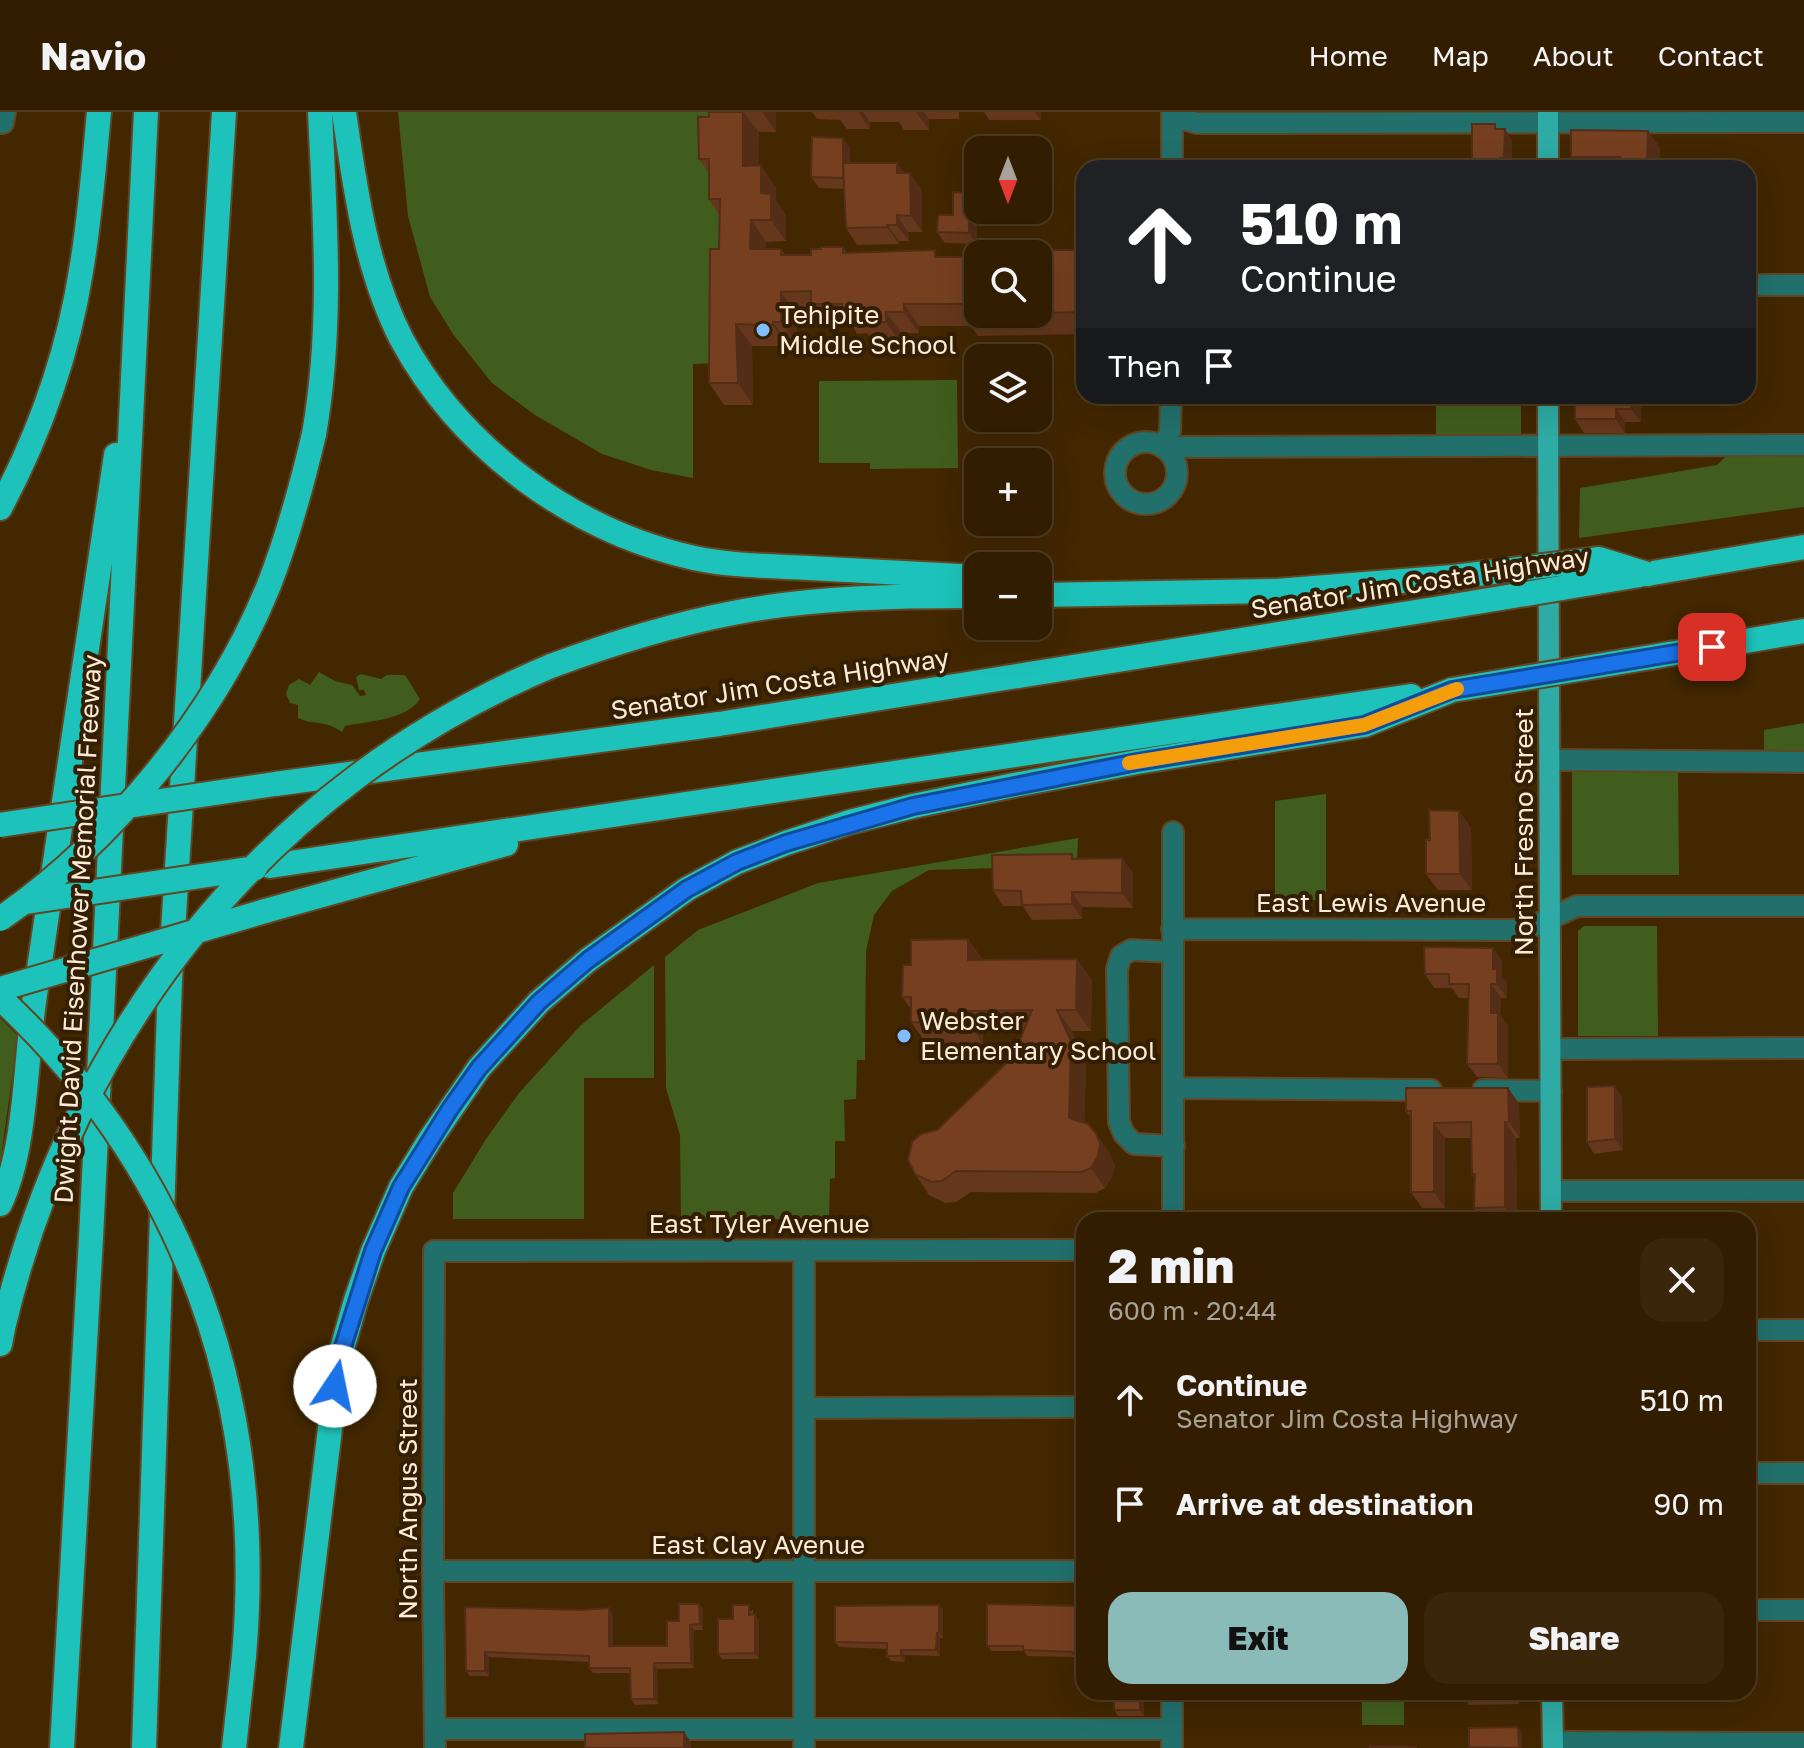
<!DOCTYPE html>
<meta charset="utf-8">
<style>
:root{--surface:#321d00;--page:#3a260a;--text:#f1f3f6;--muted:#a8a299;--line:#4d3b22;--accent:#8bbbb9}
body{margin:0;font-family:"Golos Text",sans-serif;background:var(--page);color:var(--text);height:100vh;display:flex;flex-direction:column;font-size:30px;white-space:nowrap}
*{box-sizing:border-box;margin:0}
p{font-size:26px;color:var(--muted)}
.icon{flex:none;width:44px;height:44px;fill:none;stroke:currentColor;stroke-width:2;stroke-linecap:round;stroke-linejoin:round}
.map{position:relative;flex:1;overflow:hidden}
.details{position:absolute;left:1076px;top:1100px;width:680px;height:488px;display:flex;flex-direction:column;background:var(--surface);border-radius:24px;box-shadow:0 8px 32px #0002,0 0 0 2px var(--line)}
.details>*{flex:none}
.top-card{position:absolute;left:1076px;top:48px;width:680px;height:244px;border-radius:24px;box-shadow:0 8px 32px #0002,0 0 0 2px var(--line);background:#202124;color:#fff;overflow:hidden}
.needle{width:52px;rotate:180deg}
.fabs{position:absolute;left:964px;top:24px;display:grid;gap:16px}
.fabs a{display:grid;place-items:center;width:88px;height:88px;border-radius:16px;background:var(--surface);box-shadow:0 8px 32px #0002,0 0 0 2px var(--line);font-size:40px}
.pin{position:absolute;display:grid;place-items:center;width:68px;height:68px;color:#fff;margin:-34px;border-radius:16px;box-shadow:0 4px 12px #0006}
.me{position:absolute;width:88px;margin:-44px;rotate:11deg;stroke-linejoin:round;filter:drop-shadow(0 0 6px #0008)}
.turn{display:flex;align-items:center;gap:28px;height:168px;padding:0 32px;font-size:36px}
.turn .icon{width:104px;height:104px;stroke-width:2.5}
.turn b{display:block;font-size:56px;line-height:68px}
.then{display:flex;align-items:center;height:76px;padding:0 32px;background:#0003;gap:16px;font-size:30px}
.round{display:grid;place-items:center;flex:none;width:84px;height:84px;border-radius:24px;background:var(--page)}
.overview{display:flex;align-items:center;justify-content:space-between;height:136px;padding:0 32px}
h1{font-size:48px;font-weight:800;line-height:60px}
.primary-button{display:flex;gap:16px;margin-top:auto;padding:16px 32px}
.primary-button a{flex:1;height:92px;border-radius:24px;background:var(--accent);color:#111;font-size:32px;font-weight:800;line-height:92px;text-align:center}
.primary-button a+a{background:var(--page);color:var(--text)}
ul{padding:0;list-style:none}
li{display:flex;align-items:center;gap:24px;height:104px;padding:0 32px}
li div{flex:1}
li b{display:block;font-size:30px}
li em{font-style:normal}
header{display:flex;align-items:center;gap:48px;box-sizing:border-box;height:112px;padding:0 40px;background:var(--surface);border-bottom:2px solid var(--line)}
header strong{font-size:38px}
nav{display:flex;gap:44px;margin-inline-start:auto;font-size:28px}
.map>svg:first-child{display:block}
.green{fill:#415d1d}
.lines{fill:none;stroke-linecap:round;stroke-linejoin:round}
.minor-casing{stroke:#604622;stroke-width:24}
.major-casing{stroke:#604622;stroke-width:24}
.highway-casing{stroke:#604622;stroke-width:28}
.minor{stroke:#22706c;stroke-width:20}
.major{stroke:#2eaba4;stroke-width:20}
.highway{stroke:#1dc3bb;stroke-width:24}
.highway-bridge-casing{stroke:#604622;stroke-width:28;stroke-linecap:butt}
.highway-bridge{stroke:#1dc3bb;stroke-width:24}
.wall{fill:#65371c}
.shaded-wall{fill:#532d16}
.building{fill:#764020;stroke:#532d16;stroke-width:2}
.route-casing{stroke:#114b97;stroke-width:20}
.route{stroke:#1a73e8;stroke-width:14}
.slow{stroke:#f59e0b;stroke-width:14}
.poi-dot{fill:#81bdfa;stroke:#341f04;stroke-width:3}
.labels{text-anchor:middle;stroke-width:8;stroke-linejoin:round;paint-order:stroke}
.poi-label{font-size:26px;fill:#fcebd7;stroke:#341f04;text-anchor:start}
.street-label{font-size:26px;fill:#fcebd7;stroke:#341f04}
</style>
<header>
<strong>Navio</strong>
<nav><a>Home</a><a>Map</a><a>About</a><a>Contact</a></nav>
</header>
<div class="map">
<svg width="1804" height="1636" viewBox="0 0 1804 1636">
<rect width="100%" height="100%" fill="#422700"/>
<path class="green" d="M398,0H720L719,113L735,114L723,251L693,252V366L651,358L602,342L535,303L492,271L453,222L430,185L408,104Z
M957,268L958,356L870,357V351H819V269Z
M1436,284H1521V323H1436Z
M1728,342L1804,343V395L1579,426L1580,376L1717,353Z
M319,560L335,569L352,573L360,584L366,583L364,578H359L356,565L361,562L381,567L387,563H405L420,587C407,608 368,609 345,614L342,620C323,607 316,614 298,606V593L290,591L286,582L289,573L299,567L310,573Z
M1804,611V639H1764V618Z
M1572,652H1678L1679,763H1572Z
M1326,682V788H1275V689Z
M1078,726L1077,754L929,758L892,779L874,803L866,839L865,948H857L856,987L844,988L845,1029H835V1066L830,1067L829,1107H681L680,1023L666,976L665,845L698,818L818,771Z
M1584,814H1657L1658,924H1578V819Z
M654,853V966H584V1107H453V1081L486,1027L519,981L580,914Z
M0,906L18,924L0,1052Z
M1362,1580H1404V1613H1362Z"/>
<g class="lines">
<g class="minor-casing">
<path id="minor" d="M1172,4L1197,11L1804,10
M0,11H3L5,0
M1172,56V0
M1748,173H1804
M1171,284L1170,319L1164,335L1804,333
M1115 361a31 31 0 1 1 62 0a31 31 0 1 1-62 0Z
M1550,648L1804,650
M1173,720V1108
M1172,817L1525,818L1577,794H1804
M1172,840L1131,838L1121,844L1117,857L1119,1010L1124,1022L1134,1032L1174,1034
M1551,937L1804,936
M1174,976L1431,978
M1483,978L1551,979
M1551,1079H1804
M1748,1218H1804
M804,1296L1084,1295
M1748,1361H1804
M433,1459H1084
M1748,1498H1804
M435,1617H1172
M1553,1630L1804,1631
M435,1636L433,1459L434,1139L1084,1138
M804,1636V1138
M1172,1636V1580"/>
</g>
<g class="major-casing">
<path id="major" d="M1548,0V56
M1548,284L1551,1108
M1552,1580L1553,1636"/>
</g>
<g class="highway-casing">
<path id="highway" d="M344,0C355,76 366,159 402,228C461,337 573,419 694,446C732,454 771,454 809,456C865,459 922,462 978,465
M314,322C333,214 325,108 320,0
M0,396C39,323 68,241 81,159C90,107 94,53 99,0
M1647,462L1804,435
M1038,483L1276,479L1453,465
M1651,545L1804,519
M551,554C610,532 671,513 733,501C814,485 896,484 978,484
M275,672L719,612L1453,494
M270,754L1411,584
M265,799L506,732
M0,1092C27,1035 25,947 35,883C62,703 89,523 116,343
M0,1232L3,1216
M62,1636L91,1126L146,0
M144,1636L170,868L224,0
M234,1636L244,1544
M291,1636L338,1251L356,1188L373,1139L401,1075L431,1026L479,956L539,890L588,848L687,777L737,750L786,731L850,710L913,694L1014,673L1137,650L1364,613L1452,578"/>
</g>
<use href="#minor" class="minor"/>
<use href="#major" class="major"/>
<use href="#highway" class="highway"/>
<g class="highway-bridge-casing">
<path id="highway-bridge" d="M1453,465L1599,447L1647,462
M1453,494L1640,463
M1452,578L1651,545
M0,713L275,672
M26,790L255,756
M0,807C113,729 217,602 269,473C288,424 302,373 314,322
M0,877L265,799
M0,886C188,1061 266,1290 244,1544
M3,1216C73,919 267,673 551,554"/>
</g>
<use href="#highway-bridge" class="highway-bridge"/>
</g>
<path class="wall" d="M709,0H776V20H759L758,53L776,75V89L786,103V129L766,130V137H781L785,143H811L843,135L847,141L940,145H963L1078,138L1084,135V222L978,224L971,214H919V221H901V232H875L867,221L857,222L852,213H826L817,201L797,202V231H788V234H752L753,293H724L709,271L719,137V103L709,87V61L699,47L709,5Z
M812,0H959V7H929V18H904L899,10H870V17H847L840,8L817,7Z
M984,0H1041V8H989Z
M1498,17L1512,28V56H1467L1472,55Z
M843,26L850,37V51L905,61L922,78V120H908L909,129H899V132L857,133L846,116L844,77L819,76L811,65Z
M1660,35L1659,56H1579L1571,45Z
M970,81L977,92V132L945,131L937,120L953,103Z
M1575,284H1641V310H1625V321H1584L1575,307Z
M1459,699L1471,716L1472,778H1438L1426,762L1430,728Z
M1072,742L1075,747L1122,746L1133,761V796L1082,795V807L1032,808L1023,794H1003L993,778Z
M968,827L983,848L1077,847L1092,868L1091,919H1072L1085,948L1086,956L1084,1011L1110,1042L1115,1053L1112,1065L1105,1076L1096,1081L971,1080L956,1090L945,1091L929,1083L915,1062L937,1018L1020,938L1023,919L983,920V932L926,931L911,910V897L902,885Z
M1502,849V864L1507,870V886H1501L1500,903L1508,914V966L1477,965L1467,952L1469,886H1459L1452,876H1434L1425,862Z
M1508,976L1519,992L1520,1026H1516L1517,1108H1483L1474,1096V1066L1472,1062L1471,1026H1445V1096H1422L1411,1080V1006L1406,999Z
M1622,985L1623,1038L1594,1042L1587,1030Z
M699,1492L703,1497V1518H694V1556L657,1557L658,1592L635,1593L631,1587L630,1561H593L589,1556V1550L489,1545V1564H470L466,1559L465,1495L613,1502V1534H667L679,1509Z
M939,1493L943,1498V1526H940V1544L905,1543V1550L891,1549L887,1544V1537L839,1535L835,1530Z
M753,1498V1502H755L759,1508V1547H722L718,1542L733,1507Z
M1083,1500L1084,1547H1076L1075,1545L1027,1544L1024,1539H991L987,1534Z
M1144,1580V1604H1118L1114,1598Z
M1465,1580H1519V1592L1469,1593L1465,1587Z
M1587,1580H1652V1585L1591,1586Z"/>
<path class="shaded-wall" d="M743,0L759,20L758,75L743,54Z
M762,0H776V20Z
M858,0H863L870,10V17Z
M916,0H924L929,7V18Z
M1035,0H1041V8Z
M1505,17L1512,28V56L1504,46Z
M1648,19L1660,35L1659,56H1647Z
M843,26L850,37V77L843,66Z
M1500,46L1508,56H1500Z
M897,51L909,67L897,61Z
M761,53L776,75V89L786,103V129L771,108L761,81Z
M910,61L922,78V120L911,104Z
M970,81L977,92V132L969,121Z
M897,103L908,120L909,129L897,113Z
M751,108L766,130V159L750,137Z
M887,113L899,129V132L887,115Z
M781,180L797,202V231L781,210Z
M904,192L919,214V221L904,200Z
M886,200L901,221V232L886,210Z
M773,210L788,231V234L773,213Z
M736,212L752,234L753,293L738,271Z
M1632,284H1641V310L1631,297Z
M1616,297L1625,310V321L1616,307Z
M1459,699L1471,716L1472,778L1460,762Z
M1122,746L1133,761V796L1122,781Z
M1072,780L1082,795V807L1072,792Z
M968,827L983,848H968Z
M1493,836L1502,849V864L1507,870V886L1497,872L1493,857Z
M1077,847L1092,868L1091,919L1076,898Z
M1491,872L1501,886L1500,903L1508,914V966L1498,952L1491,901Z
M1057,898L1072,919L1085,948L1086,956L1084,1027L1069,1006Z
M968,899L983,920V932L968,911Z
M1615,974L1622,985L1623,1038L1615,1027Z
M1508,976L1519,992L1520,1026L1509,1010Z
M1505,1010L1516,1026L1517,1108H1514L1505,1095Z
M1434,1011L1445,1026V1096L1434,1080Z
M1096,1021L1110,1042L1115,1053L1112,1065L1105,1076L1091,1056Z
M1748,1257L1751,1261L1752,1319L1748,1313Z
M699,1492L703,1497V1518L700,1512Z
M939,1493L943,1498V1526L939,1521Z
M609,1496L613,1502V1540L609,1534Z
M755,1502L759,1508V1547L755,1541Z
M690,1513L694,1518V1556L691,1551Z
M937,1521L940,1526V1544L936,1538Z
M901,1538L905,1543V1550L901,1544Z
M485,1540L489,1545V1564L485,1559Z
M654,1551L657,1557L658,1592L654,1587Z
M1140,1580H1144V1604L1140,1598Z
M1515,1580H1519V1592L1515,1586Z
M1518,1615L1522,1621V1636H1519Z
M684,1620L691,1630V1636H684Z"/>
<path class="building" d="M709,0H743V54L761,53V81L771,82V108H751L750,137H781V143H811V137H821V135H843V141L935,138V145H963L964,138H1078V135H1084V200L1038,201V142H978V202H991H963V192H904V200H886V210H860V200H842V192H811V179L781,180V210H773V213L736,212L738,271H709L710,137H719L720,87H709V47H699L698,5H709Z
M1472,12H1495V17H1505L1504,46H1500V56H1467L1472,55Z
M1571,18L1648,19L1647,56H1619L1620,45H1571Z
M812,25L843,26V66L811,65Z
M843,51H897V61H910L911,104L897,103V113H887V115L846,116Z
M953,80L970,81L969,121L937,120L938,103H953Z
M1575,284H1632L1631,297H1616V307H1575Z
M1429,698L1459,699L1460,762H1426V728H1430Z
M1072,742V747L1122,746V781L1072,780V792L1022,793L1021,779L993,778L992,743Z
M968,827V848L1077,847L1076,898H1057L1070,927L1071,935L1069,1006L1088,1012L1096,1021L1100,1032L1098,1044L1091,1056L1081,1060L956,1059L942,1069L931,1070L915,1062L908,1048L912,1030L921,1022L937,1018L1020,938V928L1032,898L968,899V911L911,910V885H902L903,853H911V828Z
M1424,835L1493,836V857H1497V872H1491V901H1498V952H1467L1469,872H1449V862H1425Z
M1615,974V1027L1587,1030V975Z
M1406,976H1508L1509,1010H1505V1095L1474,1096L1475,1062H1472L1471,1010L1434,1011V1080H1411V999H1406Z
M679,1492H699L700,1512L690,1513L691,1551H654V1587H631L630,1556H589V1544L485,1540V1559H466L465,1495L580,1498L609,1496V1534H667V1509H679Z
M987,1492L1080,1494V1500H1084V1542H1073V1540L1023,1538V1534H987Z
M733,1493H749V1503L755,1502V1541L718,1542V1507H733Z
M939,1493V1521H937L936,1538H901V1544H887V1531L835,1530V1494Z
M1114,1580H1140V1598H1114Z
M1465,1580H1515V1586L1465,1587Z
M1518,1615L1519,1636L1469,1635V1616Z
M684,1620V1636H585V1622Z
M1370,1634L1416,1635V1636H1370Z"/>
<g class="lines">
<g class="route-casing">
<path id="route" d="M335,1274L338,1251L373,1139L401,1075L450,997L479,956L539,890L588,848L687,777L737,750L786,731L913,694L1137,650L1364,613L1452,578L1712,535"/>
</g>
<use href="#route" class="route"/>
<path class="slow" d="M1129,651L1364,613L1457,577"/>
</g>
<g class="poi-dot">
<circle cx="763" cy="218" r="8"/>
<circle cx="904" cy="924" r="8"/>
</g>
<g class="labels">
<g class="poi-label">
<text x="779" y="212">Tehipite<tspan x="779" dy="30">Middle School</tspan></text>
<text x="920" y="918">Webster<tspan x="920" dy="30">Elementary School</tspan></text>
</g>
<g class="street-label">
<text transform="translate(1420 471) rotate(-9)" y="9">Senator Jim Costa Highway</text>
<text transform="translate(780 572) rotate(-9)" y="9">Senator Jim Costa Highway</text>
<text transform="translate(1524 720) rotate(-90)" y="9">North Fresno Street</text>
<text x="1371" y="800">East Lewis Avenue</text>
<text transform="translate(78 817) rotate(-87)" y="9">Dwight David Eisenhower Memorial Freeway</text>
<text x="759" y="1121">East Tyler Avenue</text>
<text transform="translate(408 1387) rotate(-90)" y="9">North Angus Street</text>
<text x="758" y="1442">East Clay Avenue</text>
</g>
</g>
</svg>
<div class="fabs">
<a><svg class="needle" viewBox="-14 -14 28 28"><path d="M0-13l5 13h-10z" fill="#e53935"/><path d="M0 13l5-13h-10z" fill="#a8a299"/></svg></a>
<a><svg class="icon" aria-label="search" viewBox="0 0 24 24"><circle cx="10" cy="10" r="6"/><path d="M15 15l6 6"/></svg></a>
<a><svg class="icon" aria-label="layers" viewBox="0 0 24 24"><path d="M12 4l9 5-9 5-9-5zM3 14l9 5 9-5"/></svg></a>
<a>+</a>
<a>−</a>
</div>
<div class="pin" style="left:1712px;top:535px;background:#d93025"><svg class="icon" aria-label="arrive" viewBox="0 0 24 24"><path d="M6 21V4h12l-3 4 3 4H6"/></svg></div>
<svg class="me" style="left:335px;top:1274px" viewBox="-20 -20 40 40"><circle r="19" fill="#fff"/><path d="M0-13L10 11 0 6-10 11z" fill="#1a73e8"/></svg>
<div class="top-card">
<div class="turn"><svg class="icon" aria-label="ahead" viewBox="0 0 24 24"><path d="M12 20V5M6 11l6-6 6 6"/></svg><div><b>510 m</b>Continue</div></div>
<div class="then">Then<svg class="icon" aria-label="arrive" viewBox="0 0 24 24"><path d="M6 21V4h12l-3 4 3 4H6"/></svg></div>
</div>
<section class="details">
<div class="overview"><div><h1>2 min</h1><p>600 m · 20:44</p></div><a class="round"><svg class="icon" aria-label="close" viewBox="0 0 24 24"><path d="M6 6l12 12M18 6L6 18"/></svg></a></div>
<ul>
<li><svg class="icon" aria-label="ahead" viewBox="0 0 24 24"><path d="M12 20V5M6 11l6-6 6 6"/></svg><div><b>Continue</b><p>Senator Jim Costa Highway</p></div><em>510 m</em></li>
<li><svg class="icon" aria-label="arrive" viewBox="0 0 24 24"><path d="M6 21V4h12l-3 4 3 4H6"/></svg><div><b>Arrive at destination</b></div><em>90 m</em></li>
</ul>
<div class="primary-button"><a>Exit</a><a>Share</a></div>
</section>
</div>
